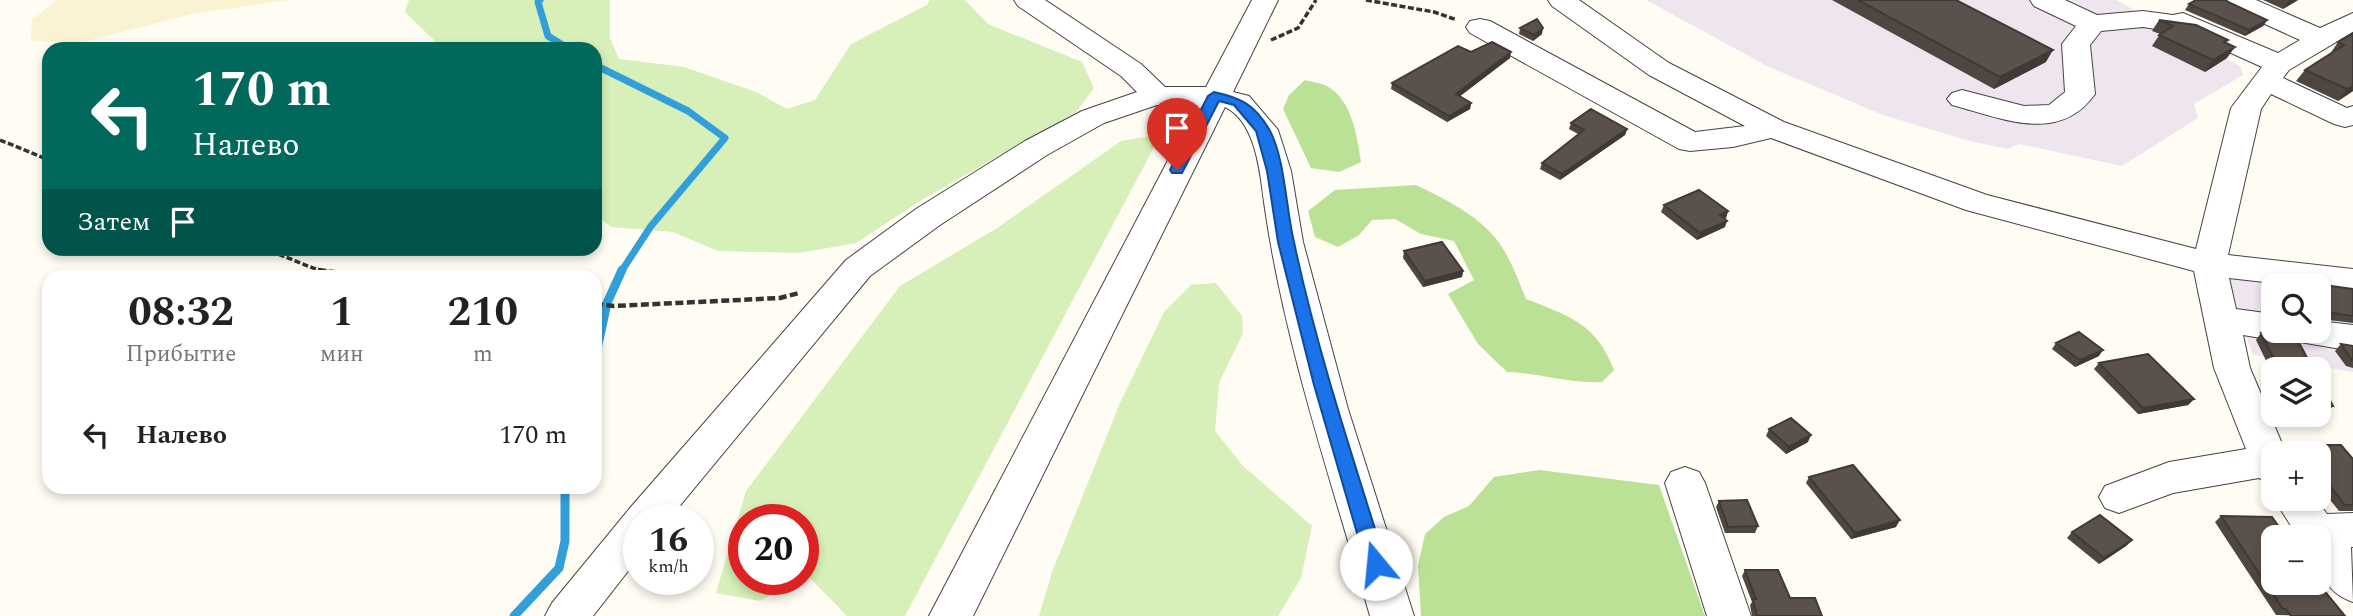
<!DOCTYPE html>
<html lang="ru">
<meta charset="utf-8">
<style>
:root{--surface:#fff;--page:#f2f2f2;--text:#222;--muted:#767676}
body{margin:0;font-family:Spectral,serif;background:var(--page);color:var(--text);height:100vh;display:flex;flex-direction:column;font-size:26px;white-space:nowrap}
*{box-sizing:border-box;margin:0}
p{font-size:23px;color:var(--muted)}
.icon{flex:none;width:38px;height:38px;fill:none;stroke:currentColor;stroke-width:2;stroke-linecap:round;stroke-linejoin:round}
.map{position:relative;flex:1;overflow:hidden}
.details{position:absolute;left:42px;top:270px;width:560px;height:224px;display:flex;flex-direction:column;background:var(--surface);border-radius:21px;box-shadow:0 4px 10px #0003}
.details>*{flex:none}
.top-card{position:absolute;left:42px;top:42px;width:560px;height:214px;border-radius:21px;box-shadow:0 4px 10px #0003;background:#00695c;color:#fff;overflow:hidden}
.controls{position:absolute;left:2261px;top:273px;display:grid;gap:14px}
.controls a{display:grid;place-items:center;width:70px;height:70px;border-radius:14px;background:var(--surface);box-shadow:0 4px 10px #0003;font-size:35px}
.speed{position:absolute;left:623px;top:504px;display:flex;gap:14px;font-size:35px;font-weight:700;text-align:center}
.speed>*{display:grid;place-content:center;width:91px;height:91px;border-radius:50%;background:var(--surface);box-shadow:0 4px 10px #0003;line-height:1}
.speed small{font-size:18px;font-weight:400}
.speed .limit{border:10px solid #d22;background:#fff;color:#111}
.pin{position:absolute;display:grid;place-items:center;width:60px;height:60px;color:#fff;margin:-72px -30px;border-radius:50% 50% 50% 0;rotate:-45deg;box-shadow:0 0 7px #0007}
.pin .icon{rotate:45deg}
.me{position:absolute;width:77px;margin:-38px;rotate:343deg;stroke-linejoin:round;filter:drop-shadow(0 0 5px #0008)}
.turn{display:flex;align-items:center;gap:24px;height:147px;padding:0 35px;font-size:32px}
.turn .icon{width:91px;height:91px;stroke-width:2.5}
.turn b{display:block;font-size:49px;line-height:60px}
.then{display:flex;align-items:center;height:66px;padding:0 35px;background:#0003;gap:14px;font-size:26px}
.eta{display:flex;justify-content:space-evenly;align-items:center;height:119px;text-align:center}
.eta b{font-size:42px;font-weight:700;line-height:49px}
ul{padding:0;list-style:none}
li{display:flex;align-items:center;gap:21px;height:91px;padding:0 35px}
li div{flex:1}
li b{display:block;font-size:26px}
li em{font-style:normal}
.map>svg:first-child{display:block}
.industrial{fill:#eee5ef;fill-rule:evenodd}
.farmland{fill:#f9f3d1}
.green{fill:#d7efb9}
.forest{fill:#bbe196}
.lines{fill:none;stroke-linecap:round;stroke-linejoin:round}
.stream-far1{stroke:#339fda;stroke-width:7}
.stream{stroke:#339fda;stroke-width:9}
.minor-casing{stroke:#444;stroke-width:2}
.path-far1{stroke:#333;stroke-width:3.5;stroke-dasharray:6 2.5;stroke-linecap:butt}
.path{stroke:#333;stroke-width:4.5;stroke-dasharray:8 3.5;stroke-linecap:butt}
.minor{fill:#fff;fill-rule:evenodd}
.wall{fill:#4e4641}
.shaded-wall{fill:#403935}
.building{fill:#5b514c;stroke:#403935;stroke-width:2}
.route{fill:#1a73e8;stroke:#114b97;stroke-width:2}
</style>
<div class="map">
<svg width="2353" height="616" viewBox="0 0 2353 616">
<rect width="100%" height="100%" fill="#fffcf4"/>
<path class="industrial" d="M1646,0H2116L2240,66L2243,75L2194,104L2198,118L2122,166L2019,144L2008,149L1969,141L1883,115L1767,66Z
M2222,269L2353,283V372L2253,355ZM2273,285H2319V331H2273Z"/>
<path class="farmland" d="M57,0H290L192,14L79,43L31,41L32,20Z"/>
<path class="green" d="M409,0H610V38L619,59L684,67L756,92L787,109L815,100L851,44L927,5L930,0H965L988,24L1082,62L1094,88L1076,112L920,201L856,243L799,253L718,251L673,232L611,227L595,214V49H443L405,12Z
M1161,134L905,616H847L808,576L803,578V520H744V579H802L760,601L716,593L746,491L900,286L997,228L1121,141Z
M1216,283L1242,316L1243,333L1219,383L1215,431L1243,466L1312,526L1301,578L1278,616H1039L1052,572L1120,403L1164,312L1191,285Z"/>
<path class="forest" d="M1305,80C1311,82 1321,83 1327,86C1352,100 1357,136 1361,162L1339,172L1311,168L1283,109L1289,95Z
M1416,185C1443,198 1478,215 1497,240C1510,257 1518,279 1526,299C1569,316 1596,323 1614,370L1602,382C1570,384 1539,373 1507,372L1478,344L1448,294L1474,280L1454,241L1421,234L1395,219L1372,220L1359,235L1338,247L1315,237L1308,211L1335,190Z
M1539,470L1659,485L1705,616H1421L1418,566L1425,534L1444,517L1469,506L1494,477Z"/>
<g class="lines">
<path class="stream-far1" d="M540,0L538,2L548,36L569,49
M595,65L688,111L725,138L651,226L621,272"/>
<path class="stream" d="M595,358L607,303L622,270
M514,616L559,568L565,541V486"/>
<g class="minor-casing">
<path id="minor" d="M1014,0H1045L1141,64L1165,87H1206L1252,0H1278L1233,92L1249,96L1278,130L1291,171L1303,242L1348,409L1414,616H1370C1332,483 1283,340 1264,202C1260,172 1256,122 1225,107L973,616H929L1197,105H1157L1104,123L1047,155L940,225L870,276L668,520H639V557L593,616H545L552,603L630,508L846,260L916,209L1025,141L1082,111L1137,92L1121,76L1018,6Z
M1548,0H1579L1669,63L1784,122L1987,195L2196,249L2231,108L2262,67L2189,34L2143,27L2101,31L2090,45L2095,94C2059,145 2001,118 1952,105L1947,99L1952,93L1962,90L2024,106L2049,105L2065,92L2062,44L2076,26L2034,6L2030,0H2065L2097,15L2143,11L2173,15L2183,13L2278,53L2300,40L2225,6L2221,0H2256L2320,28L2353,13V32L2289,70L2283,78L2347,108L2353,106V125L2345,127L2334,124L2271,94L2261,109L2228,255L2353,269V293L2319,289V285H2290L2229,278L2236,309L2273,314V331H2319V321L2353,325V351L2288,340L2286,336L2273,340L2243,335L2250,368L2286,453H2273V484L2259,478L2173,493L2119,513L2105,508L2099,497L2105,486L2169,462L2246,449L2214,368L2194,271L1966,210L1771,138L1733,147L1690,151L1679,149L1470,33L1466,27L1470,21L1480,19L1490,21L1695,132L1745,126L1649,75L1552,6Z
M1685,467L1699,472L1705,483L1751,616H1707L1665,483L1671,472Z
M2274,499H2316L2327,514L2353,513V547H2351L2353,602C2321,591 2319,567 2319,537H2298Z"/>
</g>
<path class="path-far1" d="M1366,0L1434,12L1457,20
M1271,40L1298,28L1316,0
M0,140L49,160
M263,248L318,270L331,272"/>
<path class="path" d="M318,270L364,276
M595,304L614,306L780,298L799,293"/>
<use href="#minor" class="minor"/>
</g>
<path class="wall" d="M1832,0H1956L2046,62L1994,89Z
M2263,0H2298L2283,9Z
M2228,2L2267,20L2263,26L2245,36L2185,10L2189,4Z
M2159,20L2226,43L2227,58L2205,72L2152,46L2160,34L2152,31Z
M1520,28L1542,34L1533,41L1519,34Z
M2353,33V91L2338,101L2296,81L2305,70L2330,54L2338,42Z
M1471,52L1510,58L1460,96L1471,103L1470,109L1447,122L1391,89L1392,83Z
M1571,123L1627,129L1625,135L1560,180L1540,169L1542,163L1578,134L1569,129Z
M1664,205L1728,211L1726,218H1724L1725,227L1697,240L1661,212Z
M1404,251L1463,271L1462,277L1423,287L1403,258Z
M2297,281L2353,289V323L2321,319L2319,321V285H2293Z
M2261,333L2313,369H2273V375L2256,340Z
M2056,343L2099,356L2075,367L2052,349Z
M2341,344L2353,346V368L2346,366L2335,351Z
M2099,363L2194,399L2188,405L2138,414L2094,369Z
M2319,380L2333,406L2327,413L2319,411Z
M1769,429L1808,442L1786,454L1766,436Z
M2302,445L2353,459V511H2339L2319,486V453H2297L2296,451Z
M1809,477L1896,527L1851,539L1806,483Z
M1719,501L1758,526L1755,533H1725L1716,507Z
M2221,516L2326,594L2345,616L2276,615L2215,522Z
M2072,532L2132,540L2126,546L2099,564L2067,538Z
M1745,570L1790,598L1822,616H1752L1750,605L1752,602L1742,576Z"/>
<path class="shaded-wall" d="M2289,0H2298L2283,9Z
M2267,20L2263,26L2245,36L2249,30Z
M1543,28L1542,34L1533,41L1534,35Z
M2235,47L2227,58L2205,72L2213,60Z
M2053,50L2046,62L1994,89L2000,77Z
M1511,52L1510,58L1455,100L1456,94Z
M2353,86V91L2338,101L2347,89Z
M1471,103L1470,109L1447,122L1449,116Z
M1627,129L1625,135L1560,180L1562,174Z
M1728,211L1726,218L1718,222L1720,215Z
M1727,221L1725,227L1697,240L1700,233Z
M1463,271L1462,277L1423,287L1425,281Z
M2103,350L2099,356L2075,367L2080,360Z
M2194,399L2188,405L2138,414L2143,408Z
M1811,435L1808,442L1786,454L1789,447Z
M1900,520L1896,527L1851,539L1855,533Z
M2132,540L2126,546L2099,564L2104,558Z"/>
<path class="building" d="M1858,0H1956L2053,50L2000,77Z
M2196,0H2226L2228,2L2267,20L2249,30L2189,4Z
M1537,19L1543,28L1534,35L1520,28Z
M2159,20L2196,25L2228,40L2224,42L2235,47L2213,60L2159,35L2173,26Z
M2353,33V86L2347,89L2305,70L2344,45L2338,42Z
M1492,42L1511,52L1456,94L1471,103L1449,116L1392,83L1458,46L1471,52Z
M1591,109L1627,129L1562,174L1542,163L1584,130L1571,123Z
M1699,190L1728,211L1720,215L1727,221L1700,233L1664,205Z
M1442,242L1463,271L1425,281L1404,251Z
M2297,281H2322L2324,285L2353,289V316L2325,312L2322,317L2319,313V285H2300Z
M2079,332L2103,350L2080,360L2056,343Z
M2261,333L2278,336L2290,333L2296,337L2313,369H2279Z
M2341,344L2353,346V360H2352Z
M2148,354L2194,399L2143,408L2099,363Z
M2319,380L2333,406L2319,404Z
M1791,418L1811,435L1789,447L1769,429Z
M2302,445H2341L2353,459V505H2345L2319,472V469H2320L2319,468V453H2308Z
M1853,465L1900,520L1855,533L1809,477Z
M1747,500L1758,526L1728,527L1719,501Z
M2100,515L2132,540L2104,558L2072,532Z
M2221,516L2272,517L2286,537H2273V583H2318L2345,616H2291L2286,609H2283Z
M1745,570H1778L1790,598H1815L1822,616H1757L1753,599H1756Z"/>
<path class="route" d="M1214,92C1241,98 1254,104 1269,129C1285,157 1286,210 1294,242C1317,351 1353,458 1386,564L1383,570L1376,572L1369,570L1366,564L1314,385L1278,242L1267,171L1256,131L1234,105L1219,101L1182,173H1172L1170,170L1208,96Z"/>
</svg>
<div class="controls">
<a><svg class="icon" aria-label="search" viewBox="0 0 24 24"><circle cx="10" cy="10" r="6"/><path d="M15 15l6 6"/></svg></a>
<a><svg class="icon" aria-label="layers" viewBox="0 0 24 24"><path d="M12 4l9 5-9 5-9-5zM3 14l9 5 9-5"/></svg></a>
<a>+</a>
<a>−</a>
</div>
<div class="speed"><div>16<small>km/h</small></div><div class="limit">20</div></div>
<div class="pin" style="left:1177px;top:170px;background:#d93025"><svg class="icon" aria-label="arrive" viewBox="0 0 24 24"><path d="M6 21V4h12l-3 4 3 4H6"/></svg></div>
<svg class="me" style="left:1376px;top:564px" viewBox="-20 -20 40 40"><circle r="19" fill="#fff"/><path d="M0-13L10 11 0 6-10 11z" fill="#1a73e8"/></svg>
<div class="top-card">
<div class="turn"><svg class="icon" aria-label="left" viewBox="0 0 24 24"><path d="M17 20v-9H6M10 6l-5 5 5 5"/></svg><div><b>170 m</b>Налево</div></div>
<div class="then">Затем<svg class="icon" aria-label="arrive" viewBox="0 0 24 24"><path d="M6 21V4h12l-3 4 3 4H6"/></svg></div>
</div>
<section class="details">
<div class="eta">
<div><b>08:32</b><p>Прибытие</p></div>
<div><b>1</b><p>мин</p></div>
<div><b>210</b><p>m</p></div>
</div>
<ul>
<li><svg class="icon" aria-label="left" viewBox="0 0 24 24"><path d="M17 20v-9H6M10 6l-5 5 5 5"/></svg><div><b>Налево</b></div><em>170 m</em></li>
</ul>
</section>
</div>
